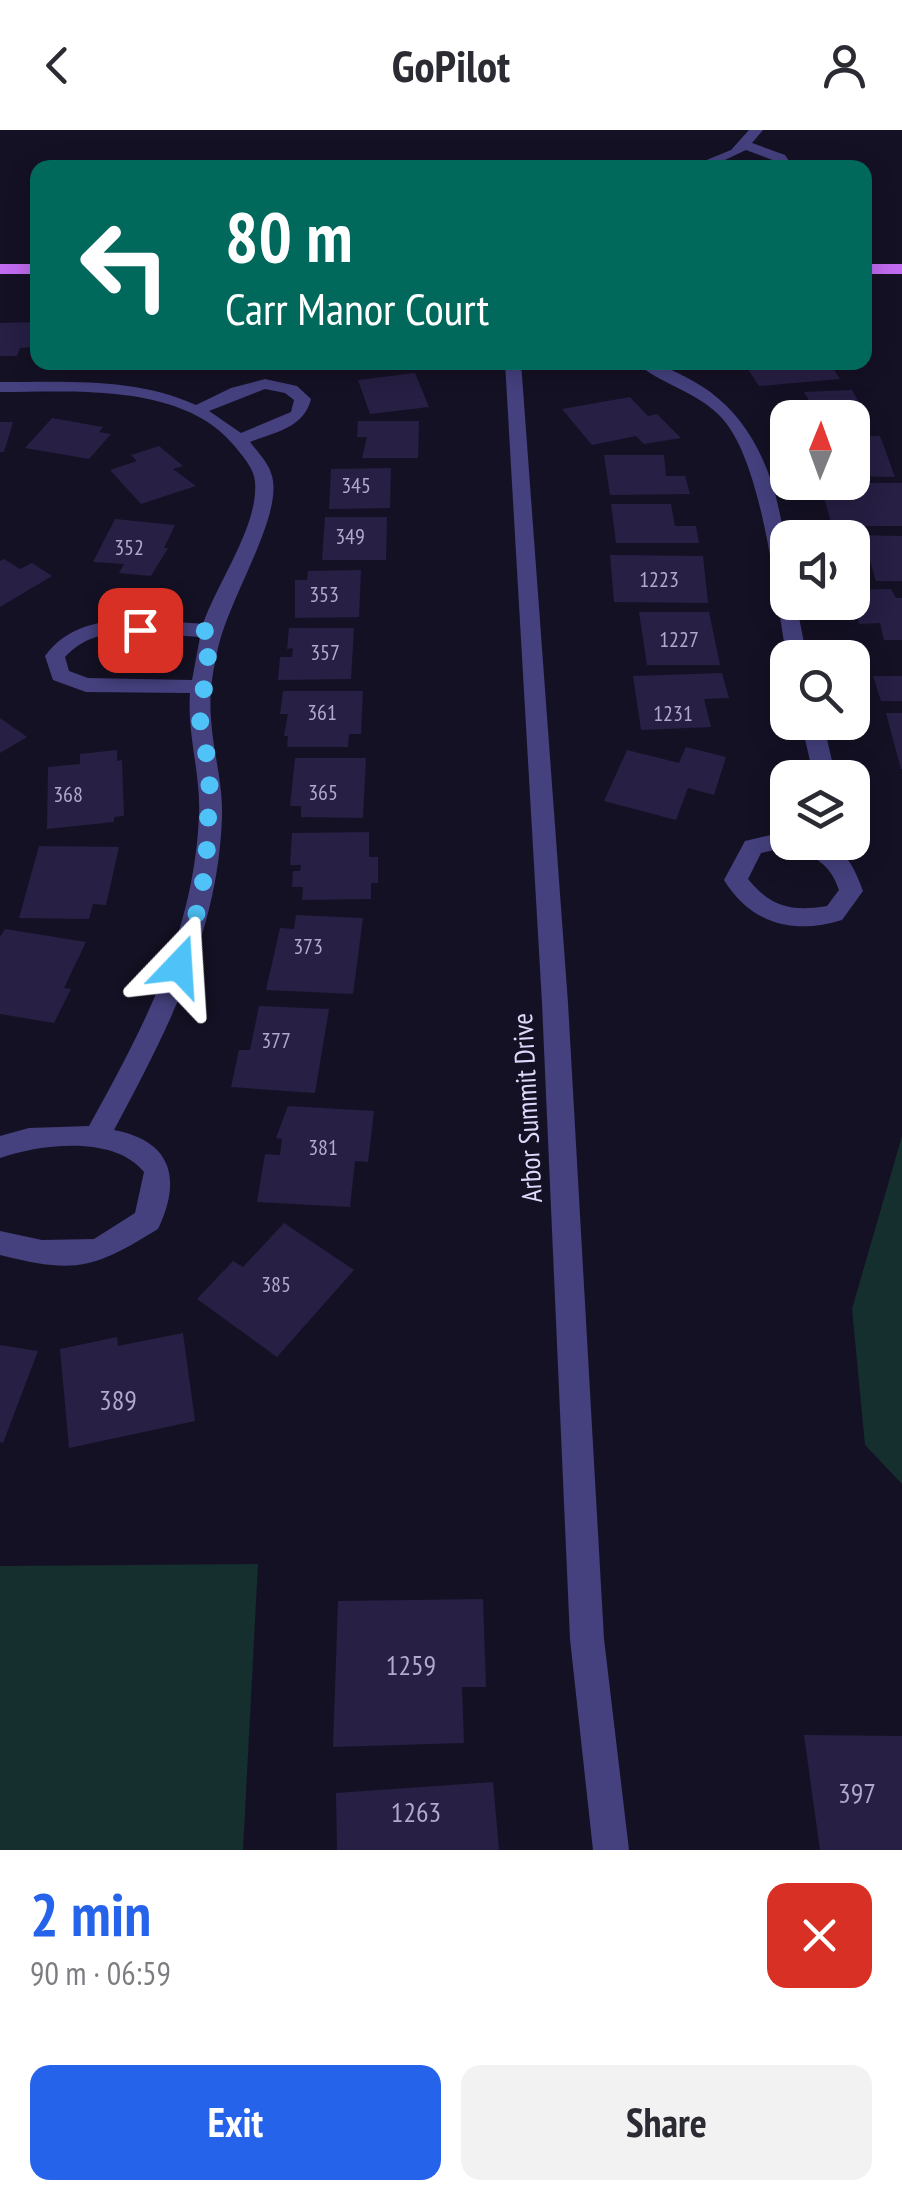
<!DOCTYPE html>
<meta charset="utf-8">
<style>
:root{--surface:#fff;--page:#f2f2f3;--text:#2b2b33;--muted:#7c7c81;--accent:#2563eb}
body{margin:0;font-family:"PT Sans Narrow",sans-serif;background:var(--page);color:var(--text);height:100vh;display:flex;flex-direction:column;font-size:38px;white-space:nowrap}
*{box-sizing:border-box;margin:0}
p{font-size:32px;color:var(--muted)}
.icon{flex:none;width:55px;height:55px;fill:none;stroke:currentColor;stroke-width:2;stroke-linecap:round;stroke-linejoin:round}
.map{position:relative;height:1720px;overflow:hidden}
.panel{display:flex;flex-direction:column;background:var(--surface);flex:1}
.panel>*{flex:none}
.hud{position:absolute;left:30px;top:30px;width:842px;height:210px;border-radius:20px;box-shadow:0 5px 25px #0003;background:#00695c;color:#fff;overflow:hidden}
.needle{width:65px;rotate:1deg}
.tools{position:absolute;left:770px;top:270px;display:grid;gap:20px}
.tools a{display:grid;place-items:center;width:100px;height:100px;border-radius:20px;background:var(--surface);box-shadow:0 5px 25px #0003;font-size:50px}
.pin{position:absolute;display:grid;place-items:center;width:85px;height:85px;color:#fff;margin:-42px;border-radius:20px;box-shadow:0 5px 15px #0006}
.me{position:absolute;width:110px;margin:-55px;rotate:20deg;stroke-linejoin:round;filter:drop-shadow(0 0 8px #0008)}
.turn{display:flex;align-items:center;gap:35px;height:210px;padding:0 30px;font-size:45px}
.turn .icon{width:130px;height:130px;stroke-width:2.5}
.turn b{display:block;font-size:70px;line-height:85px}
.round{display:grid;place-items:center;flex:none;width:105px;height:105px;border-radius:20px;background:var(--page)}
.headline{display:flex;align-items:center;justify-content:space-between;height:170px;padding:0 30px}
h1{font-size:60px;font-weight:600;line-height:75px;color:var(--accent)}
.primary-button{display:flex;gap:20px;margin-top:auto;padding:20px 30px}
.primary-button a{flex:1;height:115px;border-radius:20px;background:var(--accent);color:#fff;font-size:40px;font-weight:600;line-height:115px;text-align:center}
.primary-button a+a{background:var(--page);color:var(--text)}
header{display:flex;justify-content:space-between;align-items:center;height:130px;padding:0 30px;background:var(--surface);font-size:45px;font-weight:600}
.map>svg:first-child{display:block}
.green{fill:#152e2e}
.building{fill:#271f44}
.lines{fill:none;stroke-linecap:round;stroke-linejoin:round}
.minor{fill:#45417f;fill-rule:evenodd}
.primary{fill:#c16bf0;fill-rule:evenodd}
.route{stroke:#4fc3f7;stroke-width:18;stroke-dasharray:0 32.4}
.labels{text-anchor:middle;stroke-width:8;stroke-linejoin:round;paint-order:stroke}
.number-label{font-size:22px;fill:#b0aacd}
.street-label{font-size:28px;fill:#ddd9fb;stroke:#151125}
.near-number-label{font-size:28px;fill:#b0aacd}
</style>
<header><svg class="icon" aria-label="back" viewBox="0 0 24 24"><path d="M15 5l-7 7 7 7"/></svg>GoPilot<svg class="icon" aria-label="person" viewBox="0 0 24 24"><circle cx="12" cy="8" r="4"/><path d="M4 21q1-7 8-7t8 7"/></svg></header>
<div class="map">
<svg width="902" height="1720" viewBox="0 0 902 1720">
<rect width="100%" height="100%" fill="#151125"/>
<path class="green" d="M902,1006V1354L865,1315L852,1179Z
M258,1434L243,1720H0V1436Z"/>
<path class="building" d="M38,192V217L20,218L17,226H0V193Z
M743,232H829L840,249L759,256Z
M415,243L429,277L370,284L358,250Z
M852,260L871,295L852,296V288H796L793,282L815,281L804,262Z
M630,267L648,286L657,284L681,308L644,314L636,306L592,315L562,279Z
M52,288L103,297L99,302L111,304L89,329L25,318Z
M358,291H419L418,328H362L367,307H357Z
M0,292H13L4,322H0Z
M852,306H880L895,347L852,346Z
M159,316L183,336L173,339L196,356L141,374L110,340L137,331L131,325Z
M604,325H664L666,346H685L690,364L610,365Z
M391,338L390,378L329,379L331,339Z
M820,353H902V396H832Z
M611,374H671L675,396H696L699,413H616Z
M325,387H387L386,430H322Z
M115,389L175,395L164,418H168L151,446L119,443L124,434L93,432Z
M852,405L902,406V451H876L868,425H852Z
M610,425L703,426L708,473L614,472Z
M4,429L20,439L32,433L52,446L0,477V431Z
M361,440L359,487L295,488V450H307L308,441Z
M891,459L896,468H902V510H884L880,493L859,494L852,467V460Z
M639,482H709L720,535H647Z
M289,498H354L351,549L278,550L280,527H292L293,518L287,519Z
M722,543L729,568L704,569L711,597L641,600L633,546Z
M873,546H902V571H881Z
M283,561H363L361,604H349L348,617H287L288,606H284L288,584H280Z
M886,583H902V639H901Z
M0,588L27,607L0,623Z
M686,617L726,627L714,665L688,658L676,690L604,671L627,620L679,633Z
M117,620V631L122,630L124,686L114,687V692L47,699L48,637L80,634V624Z
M295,628H366L363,688L301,687V676H290Z
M369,702V727H378V753H371V769L302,770L303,757H292L293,741H300L301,735H290L292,703Z
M39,716L119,717L106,775L93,774L89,789L19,788Z
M296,785L363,788L353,864L266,860L280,798L294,799Z
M5,799L86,812L64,858L71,859L54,893L0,884V807Z
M259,876L329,879L315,963L231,957L239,920H250Z
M288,976L374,981L368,1032L355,1031L350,1077L257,1072L265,1024L280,1025L282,1009L276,1008Z
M284,1093L354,1140L277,1227L197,1169L233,1131L243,1137Z
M183,1203L195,1291L69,1318L60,1219L117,1207L118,1216Z
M0,1215L38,1221L3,1313L0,1312Z
M483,1469L486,1557H462L464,1613L333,1617L338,1471Z
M804,1605L902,1606V1720H820Z
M493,1652L499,1720H337L336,1663Z"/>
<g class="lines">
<path class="minor" d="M749,0H763L752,13L785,25L794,38H780L775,31L746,20L708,38H687L731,20Z
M149,30L176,35L178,38H125Z
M505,232H521L568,873L604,1509L629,1720H593L570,1509L542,873Z
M635,232C658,232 673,240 693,251C771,294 788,390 788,472H796L807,528H787C775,466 763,328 719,285C695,261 660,254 635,232Z
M265,249L297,256L311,269C304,298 275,302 250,312C259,324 271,335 273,351C279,394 226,473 217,523C212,545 209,566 211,589C213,622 223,652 222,687C218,803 168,899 114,1000C172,1011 182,1049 158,1099C93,1139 76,1144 0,1125V1101L42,1110L94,1109L135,1083L144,1042C114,1005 41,1014 0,1028V1006L29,998L89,996C144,897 194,802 199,686C201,644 187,605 190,563L86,562L53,550L45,526C81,477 150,491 203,494C217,453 259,395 255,352C254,339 245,329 237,319C186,252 74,262 0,262V252C64,252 136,247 196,275L231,258ZM265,259L285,263L294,270L291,282L241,303L209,281ZM126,502L200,507L192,550L88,548L69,541L65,527C83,508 101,504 126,502Z
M801,592H823L836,648H814Z
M788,701V712C833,712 847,715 863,761L842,790C794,805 751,794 724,750L745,711ZM793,716C815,728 830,733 839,760L827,776C791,782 771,777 748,749L761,723Z"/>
<path class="primary" d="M0,134H38V144H0Z
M865,134H902V144H865Z"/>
</g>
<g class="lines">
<path class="route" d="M140,500L211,501L200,590L210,643L206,738L192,805L179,836"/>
</g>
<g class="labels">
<g class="number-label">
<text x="356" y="363">345</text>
<text x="350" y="414">349</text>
<text x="129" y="425">352</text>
<text x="659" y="457">1223</text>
<text x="324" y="472">353</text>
<text x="679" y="517">1227</text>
<text x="325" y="530">357</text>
<text x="322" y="590">361</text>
<text x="673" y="591">1231</text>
<text x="323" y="670">365</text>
<text x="68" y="672">368</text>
<text x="308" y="824">373</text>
<text x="276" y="918">377</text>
<text x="323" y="1025">381</text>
<text x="276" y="1162">385</text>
</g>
<g class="street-label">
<text transform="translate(527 978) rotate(-93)" y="10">Arbor Summit Drive</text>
</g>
<g class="near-number-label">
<text x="118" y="1280">389</text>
<text x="411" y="1545">1259</text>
<text x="857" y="1673">397</text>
<text x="416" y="1692">1263</text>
</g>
</g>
</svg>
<div class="tools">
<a><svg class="needle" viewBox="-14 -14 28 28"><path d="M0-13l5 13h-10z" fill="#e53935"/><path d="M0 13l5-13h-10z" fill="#7c7c81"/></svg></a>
<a><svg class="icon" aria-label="sound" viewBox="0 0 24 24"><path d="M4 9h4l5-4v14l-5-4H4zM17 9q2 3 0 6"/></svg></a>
<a><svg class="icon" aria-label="search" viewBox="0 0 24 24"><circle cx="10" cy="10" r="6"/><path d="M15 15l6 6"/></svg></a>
<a><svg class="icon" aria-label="layers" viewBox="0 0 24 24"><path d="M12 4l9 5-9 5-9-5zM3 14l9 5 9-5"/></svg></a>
</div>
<div class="pin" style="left:140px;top:500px;background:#d93025"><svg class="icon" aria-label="arrive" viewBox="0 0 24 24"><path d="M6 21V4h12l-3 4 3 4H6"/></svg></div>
<svg class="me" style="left:179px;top:836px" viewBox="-20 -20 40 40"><path d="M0-17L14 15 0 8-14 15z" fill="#4fc3f7" stroke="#fff" stroke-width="4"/></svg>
<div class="hud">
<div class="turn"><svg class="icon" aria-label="left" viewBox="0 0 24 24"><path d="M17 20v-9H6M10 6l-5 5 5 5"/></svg><div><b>80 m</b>Carr Manor Court</div></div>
</div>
</div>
<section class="panel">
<div class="headline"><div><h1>2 min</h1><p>90 m · 06:59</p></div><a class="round" style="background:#d93025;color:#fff"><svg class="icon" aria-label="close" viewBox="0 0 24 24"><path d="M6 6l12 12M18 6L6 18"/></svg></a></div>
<div class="primary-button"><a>Exit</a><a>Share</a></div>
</section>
